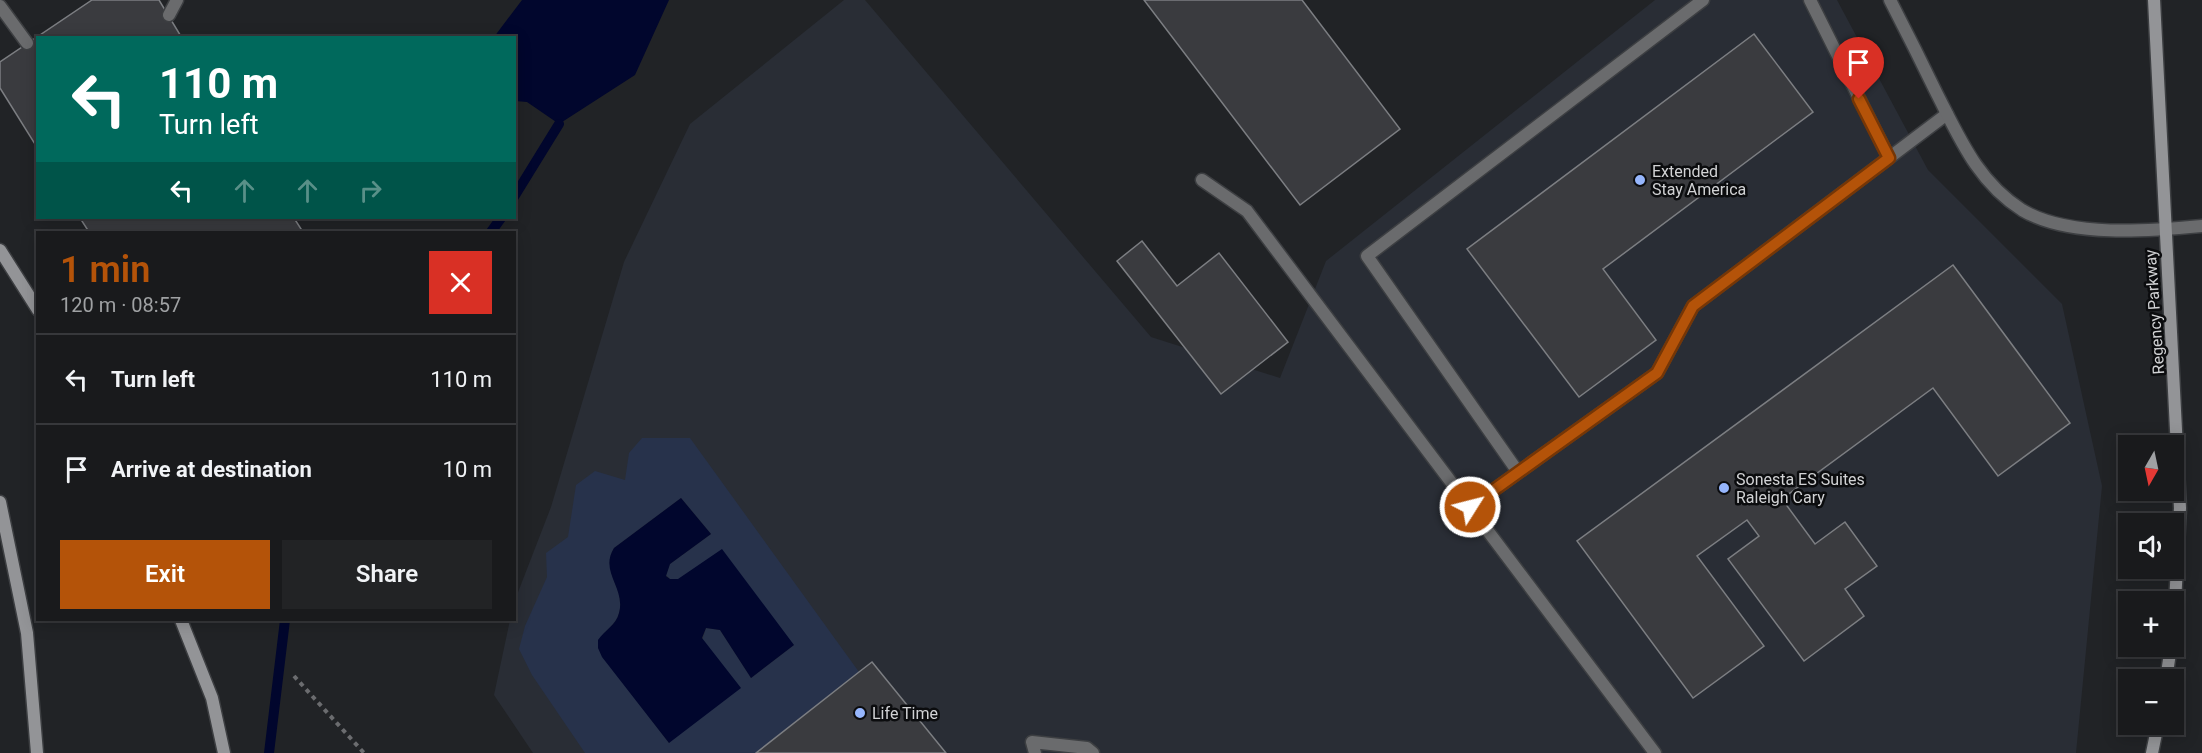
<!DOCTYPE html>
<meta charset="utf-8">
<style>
:root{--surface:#191a1c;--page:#222325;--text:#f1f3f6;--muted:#9fa1a3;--line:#37383b;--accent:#b45309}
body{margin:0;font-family:Roboto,sans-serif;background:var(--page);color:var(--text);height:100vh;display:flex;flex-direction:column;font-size:22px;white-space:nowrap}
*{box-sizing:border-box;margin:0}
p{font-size:20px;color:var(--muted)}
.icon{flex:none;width:33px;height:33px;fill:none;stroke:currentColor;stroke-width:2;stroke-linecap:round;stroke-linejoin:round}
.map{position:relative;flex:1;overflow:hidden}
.sheet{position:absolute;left:36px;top:231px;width:480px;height:390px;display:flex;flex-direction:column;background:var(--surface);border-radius:0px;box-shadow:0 3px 15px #0003,0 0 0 2px var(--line)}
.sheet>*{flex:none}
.top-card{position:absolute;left:36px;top:36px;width:480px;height:183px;border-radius:0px;box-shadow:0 3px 15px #0003,0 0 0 2px var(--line);background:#00695c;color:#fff;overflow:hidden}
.needle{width:39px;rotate:189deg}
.fabs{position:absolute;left:2118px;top:435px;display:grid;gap:12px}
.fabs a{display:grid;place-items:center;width:66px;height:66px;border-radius:0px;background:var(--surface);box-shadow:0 3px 15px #0003,0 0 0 2px var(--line);font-size:30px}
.pin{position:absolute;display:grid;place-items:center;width:51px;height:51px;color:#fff;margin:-62px -26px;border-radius:50% 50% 50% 0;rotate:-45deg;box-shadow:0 0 6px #0007}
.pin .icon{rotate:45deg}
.me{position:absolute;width:66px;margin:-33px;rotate:54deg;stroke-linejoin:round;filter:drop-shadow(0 0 4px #0008)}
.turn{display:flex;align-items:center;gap:21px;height:126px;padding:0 24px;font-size:27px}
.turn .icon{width:78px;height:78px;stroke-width:2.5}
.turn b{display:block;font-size:42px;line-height:51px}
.lanes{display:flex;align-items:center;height:57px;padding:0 24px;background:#0003;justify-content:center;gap:30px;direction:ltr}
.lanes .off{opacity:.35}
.round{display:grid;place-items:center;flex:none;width:63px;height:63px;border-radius:0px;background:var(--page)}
.overview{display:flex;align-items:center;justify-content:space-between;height:102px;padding:0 24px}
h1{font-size:36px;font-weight:600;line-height:45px;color:var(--accent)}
.cta{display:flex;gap:12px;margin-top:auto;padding:12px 24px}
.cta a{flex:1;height:69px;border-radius:0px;background:var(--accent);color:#fff;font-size:24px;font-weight:600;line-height:69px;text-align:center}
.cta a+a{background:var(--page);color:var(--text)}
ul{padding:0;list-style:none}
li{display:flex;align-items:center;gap:18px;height:90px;padding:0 24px;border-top:2px solid var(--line)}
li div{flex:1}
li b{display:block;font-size:22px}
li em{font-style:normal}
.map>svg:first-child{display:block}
.built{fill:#292d35}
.green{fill:#27324b;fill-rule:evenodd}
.water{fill:#01062d}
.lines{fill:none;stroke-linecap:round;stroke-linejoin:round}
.stream{stroke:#01062d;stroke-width:10}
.building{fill:#3a3b3f;stroke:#7c7e82;stroke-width:1.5}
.lane-casing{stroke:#3d3f42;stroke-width:15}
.street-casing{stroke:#3d3f42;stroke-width:15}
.secondary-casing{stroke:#3d3f42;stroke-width:15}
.path{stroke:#6b6c6f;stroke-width:4;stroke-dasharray:4.5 4.5;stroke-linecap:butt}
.lane{stroke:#6a6b6d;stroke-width:12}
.street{stroke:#6a6b6d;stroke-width:12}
.secondary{stroke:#939497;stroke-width:12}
.route-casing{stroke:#753606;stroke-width:15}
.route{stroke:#b45309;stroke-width:10}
.poi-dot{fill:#96b6fd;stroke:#0b0c0e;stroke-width:2}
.labels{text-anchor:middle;stroke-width:5;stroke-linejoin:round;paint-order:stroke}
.poi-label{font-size:16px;fill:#d1d2d4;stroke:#0b0c0e;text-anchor:start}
.street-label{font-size:16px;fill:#d1d2d4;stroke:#0b0c0e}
</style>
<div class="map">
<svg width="2202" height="753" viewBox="0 0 2202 753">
<rect width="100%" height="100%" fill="#212326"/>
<path class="built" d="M844,0H865L1151,337L1280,378L1326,261L1655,0H1837L1928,170L2062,304L2102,486L2076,753H533L494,695L510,620H514L515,600L551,507L624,262L690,124Z"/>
<path class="green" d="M642,438H690L859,672L756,753H585L532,675L519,649L525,626L547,577L546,553L568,537L576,485L595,471L625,480L629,453ZM681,498L711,534L670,564L666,575L670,579H678L794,645L751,678L720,630L706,628L669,743L603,657L598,648L599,640C605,630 616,625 619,613C626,589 600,571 614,548Z"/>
<path class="water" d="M522,0H669L635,75L559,124L527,102L515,101L514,38L494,37Z
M681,498L711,534L670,564L666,576L670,579H678L722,549L794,645L751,678L720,630L706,628L702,638L741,688L669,743L602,657L598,648V640C605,630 616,625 619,613C626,588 599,572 614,548Z"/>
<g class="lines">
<path class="stream" d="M514,197L559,124
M491,232L501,218
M269,753L285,620"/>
</g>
<path class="building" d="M92,0H159L182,38H38V149L0,88V62Z
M1144,0H1302L1400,129L1300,205Z
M1754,34L1813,112L1603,269L1656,340L1579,397L1467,249Z
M80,218H294L303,232H89Z
M1142,241L1177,286L1219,253L1288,342L1221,394L1117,261Z
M1953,265L2070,423L1998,476L1933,388L1782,499L1815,544L1845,522L1877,566L1845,589L1864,616L1804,661L1728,559L1759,536L1747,520L1697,556L1764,646L1693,698L1577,541Z
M872,662L946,753H756L859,672Z"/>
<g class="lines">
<g class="lane-casing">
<path id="lane" d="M1810,0L1889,158
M0,6L27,43
M169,15L177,0
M1202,180L1247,211L1655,753
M1518,472L1367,256L1703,0
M1470,507L1657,373L1693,306L1947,114
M1035,753L1032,742L1087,748L1093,753"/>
</g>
<g class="street-casing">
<path id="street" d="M1890,0C1906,31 1922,63 1937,94C1960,139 1978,182 2022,210C2069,238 2150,231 2202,226"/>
</g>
<g class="secondary-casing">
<path id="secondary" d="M2154,0L2180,508L2174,623
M0,250L38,310
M0,502L27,633L37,753
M181,620L212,698L224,753
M2166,680L2171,646
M2152,753L2158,724"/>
</g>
<path class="path" d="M294,676L364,753"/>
<use href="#lane" class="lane"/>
<use href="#street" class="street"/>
<use href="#secondary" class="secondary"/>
</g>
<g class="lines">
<g class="route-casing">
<path id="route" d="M1470,507L1657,373L1693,306L1889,158L1859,99"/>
</g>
<use href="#route" class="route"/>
</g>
<g class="poi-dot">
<circle cx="1640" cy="180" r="6"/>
<circle cx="1724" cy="488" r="6"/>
<circle cx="860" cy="713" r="6"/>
</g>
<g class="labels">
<g class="poi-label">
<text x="1652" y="177">Extended<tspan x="1652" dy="18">Stay America</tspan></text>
<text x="1736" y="485">Sonesta ES Suites<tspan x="1736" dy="18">Raleigh Cary</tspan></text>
<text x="872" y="719">Life Time</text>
</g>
<g class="street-label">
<text transform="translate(2154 312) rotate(-94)" y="6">Regency Parkway</text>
</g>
</g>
</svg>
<div class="fabs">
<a><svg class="needle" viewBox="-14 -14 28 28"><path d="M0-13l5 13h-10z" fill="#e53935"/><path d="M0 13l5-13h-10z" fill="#9fa1a3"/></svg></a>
<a><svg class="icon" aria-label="sound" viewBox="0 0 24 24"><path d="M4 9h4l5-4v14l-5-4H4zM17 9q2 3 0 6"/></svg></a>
<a>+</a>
<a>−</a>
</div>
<div class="pin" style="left:1859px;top:99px;background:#d93025"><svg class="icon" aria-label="arrive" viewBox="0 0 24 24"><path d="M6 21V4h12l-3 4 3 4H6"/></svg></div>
<svg class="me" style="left:1470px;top:507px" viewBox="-20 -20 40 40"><circle r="17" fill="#b45309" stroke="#fff" stroke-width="3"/><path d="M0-11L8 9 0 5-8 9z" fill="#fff"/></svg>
<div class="top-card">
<div class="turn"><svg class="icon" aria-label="left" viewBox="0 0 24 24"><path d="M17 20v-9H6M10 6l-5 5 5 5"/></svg><div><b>110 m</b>Turn left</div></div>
<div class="lanes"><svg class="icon" aria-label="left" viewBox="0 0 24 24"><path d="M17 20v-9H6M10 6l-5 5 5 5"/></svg><svg class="icon off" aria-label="ahead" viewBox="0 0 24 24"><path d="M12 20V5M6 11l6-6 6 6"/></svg><svg class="icon off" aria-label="ahead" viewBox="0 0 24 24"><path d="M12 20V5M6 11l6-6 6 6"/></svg><svg class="icon off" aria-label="right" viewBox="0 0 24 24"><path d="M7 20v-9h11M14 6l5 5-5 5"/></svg></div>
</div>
<section class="sheet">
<div class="overview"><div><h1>1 min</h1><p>120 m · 08:57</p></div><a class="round" style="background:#d93025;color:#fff"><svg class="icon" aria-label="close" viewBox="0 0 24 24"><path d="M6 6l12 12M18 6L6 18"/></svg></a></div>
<ul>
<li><svg class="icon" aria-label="left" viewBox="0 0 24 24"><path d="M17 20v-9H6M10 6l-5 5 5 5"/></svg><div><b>Turn left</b></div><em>110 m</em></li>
<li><svg class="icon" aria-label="arrive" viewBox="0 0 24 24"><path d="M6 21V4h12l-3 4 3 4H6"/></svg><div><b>Arrive at destination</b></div><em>10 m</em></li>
</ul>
<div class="cta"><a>Exit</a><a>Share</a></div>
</section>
</div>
